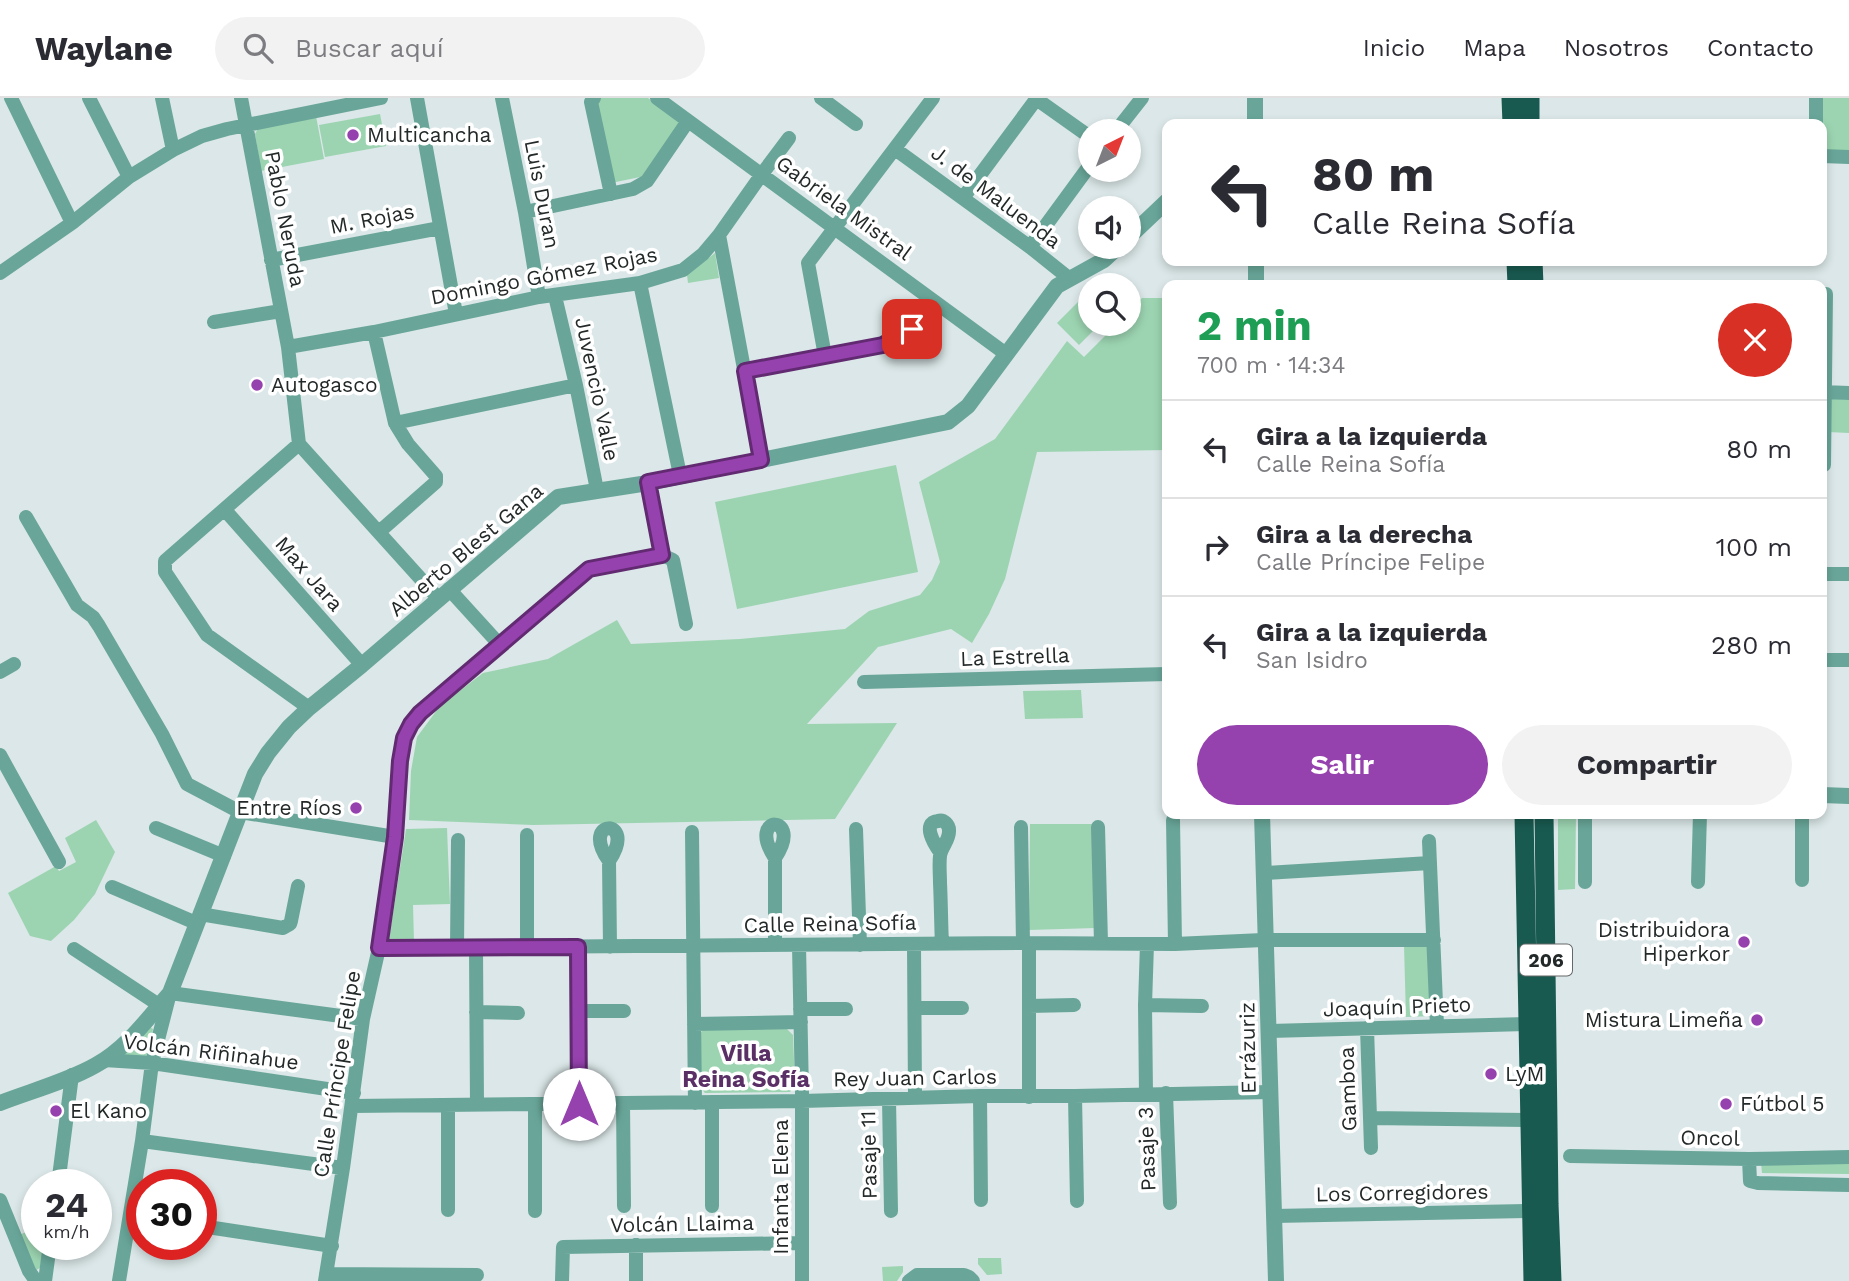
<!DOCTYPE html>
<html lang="es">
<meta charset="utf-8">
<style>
:root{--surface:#fff;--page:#f2f2f3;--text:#2b2b33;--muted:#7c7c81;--line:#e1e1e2;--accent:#9541ae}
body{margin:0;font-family:"Work Sans",sans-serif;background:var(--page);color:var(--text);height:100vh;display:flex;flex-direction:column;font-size:26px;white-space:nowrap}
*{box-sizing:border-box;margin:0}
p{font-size:23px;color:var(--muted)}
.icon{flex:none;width:38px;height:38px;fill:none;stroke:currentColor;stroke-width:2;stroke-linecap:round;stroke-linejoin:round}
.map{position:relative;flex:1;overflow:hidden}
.sheet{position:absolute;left:1162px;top:182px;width:665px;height:539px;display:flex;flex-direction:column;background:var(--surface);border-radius:14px;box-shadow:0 4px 10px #0003}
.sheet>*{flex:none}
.banner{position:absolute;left:1162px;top:21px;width:665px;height:147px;border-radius:14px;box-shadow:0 4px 10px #0003;background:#fff;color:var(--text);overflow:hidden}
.needle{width:46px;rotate:42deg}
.buttons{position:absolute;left:1078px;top:21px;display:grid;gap:14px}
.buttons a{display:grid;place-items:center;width:63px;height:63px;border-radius:50%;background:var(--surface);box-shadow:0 4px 10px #0003;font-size:35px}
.speed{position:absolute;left:21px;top:1071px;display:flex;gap:14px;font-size:35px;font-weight:700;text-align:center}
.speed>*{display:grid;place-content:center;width:91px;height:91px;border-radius:50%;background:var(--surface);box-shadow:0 4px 10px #0003;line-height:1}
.speed small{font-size:18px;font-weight:400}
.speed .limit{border:10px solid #d22;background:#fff;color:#111}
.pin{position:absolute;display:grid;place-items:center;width:60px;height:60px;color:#fff;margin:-30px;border-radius:14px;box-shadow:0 4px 10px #0006}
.me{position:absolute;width:77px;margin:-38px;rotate:0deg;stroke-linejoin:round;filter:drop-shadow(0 0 5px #0008)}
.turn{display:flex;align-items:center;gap:24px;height:147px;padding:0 35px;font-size:32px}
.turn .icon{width:91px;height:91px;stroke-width:2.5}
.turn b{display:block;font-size:49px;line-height:60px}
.round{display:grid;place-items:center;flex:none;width:74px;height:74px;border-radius:37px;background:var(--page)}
.summary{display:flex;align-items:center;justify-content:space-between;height:119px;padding:0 35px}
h1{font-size:42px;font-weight:700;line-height:52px;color:#1e9e55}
.cta{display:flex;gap:14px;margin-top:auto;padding:14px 35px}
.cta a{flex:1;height:80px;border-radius:42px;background:var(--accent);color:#fff;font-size:28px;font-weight:700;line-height:80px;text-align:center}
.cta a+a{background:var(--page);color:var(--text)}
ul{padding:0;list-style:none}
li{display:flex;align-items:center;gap:21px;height:98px;padding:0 35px;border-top:2px solid var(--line)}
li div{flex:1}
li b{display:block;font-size:26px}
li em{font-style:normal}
header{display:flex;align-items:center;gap:42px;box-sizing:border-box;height:98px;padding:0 35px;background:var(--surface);border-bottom:2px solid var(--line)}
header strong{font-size:33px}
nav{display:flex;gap:38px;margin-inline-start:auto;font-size:24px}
.search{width:490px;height:63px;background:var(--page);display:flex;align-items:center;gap:18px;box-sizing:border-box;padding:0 24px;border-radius:38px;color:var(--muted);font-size:26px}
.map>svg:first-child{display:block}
.green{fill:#9cd4b1}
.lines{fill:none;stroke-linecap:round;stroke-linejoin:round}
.minor{stroke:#69a699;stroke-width:14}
.tertiary{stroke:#69a699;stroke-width:16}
.trunk{stroke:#195a50;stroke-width:19}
.route-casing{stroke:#612a71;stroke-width:18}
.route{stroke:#9541ae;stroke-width:12}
.poi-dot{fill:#9541ae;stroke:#fff;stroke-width:2.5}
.labels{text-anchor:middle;stroke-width:7;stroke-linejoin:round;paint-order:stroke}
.shield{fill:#fff;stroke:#656868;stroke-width:2}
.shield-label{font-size:19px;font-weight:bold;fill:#232828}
.poi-label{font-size:21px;fill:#232828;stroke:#fff;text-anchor:start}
.street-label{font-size:21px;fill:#232828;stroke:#fff}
.neighbourhood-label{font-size:23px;font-weight:bold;fill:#592f65;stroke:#fff}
</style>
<header>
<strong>Waylane</strong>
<div class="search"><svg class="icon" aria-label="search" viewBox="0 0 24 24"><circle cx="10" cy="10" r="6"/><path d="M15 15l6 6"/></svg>Buscar aquí</div>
<nav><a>Inicio</a><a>Mapa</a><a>Nosotros</a><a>Contacto</a></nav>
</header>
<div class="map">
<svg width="1849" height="1183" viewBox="0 0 1849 1183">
<rect width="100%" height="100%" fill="#dbe7e8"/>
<path class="green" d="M600,0H648L683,26L645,78L611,85L597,4Z
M1821,0H1849V54H1822Z
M380,16L386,48L325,59L319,27Z
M316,18L324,61L261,73L255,36L260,27Z
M715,155L719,180L688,185L687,177Z
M1090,192V226H1100L1079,247L1057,225Z
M1142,200H1167V352L1037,354L1005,481L989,516L972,545L951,531L878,549L807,626L897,625L835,721L533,727L409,722L411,673L417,639L440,608L483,575L548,561L617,522L631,546L740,541L845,531L869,513L920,497L932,482L940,464L919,384L995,341L1067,243L1084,259L1117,226H1129V213Z
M1830,300L1849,302V335L1828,334Z
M896,367L918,474L737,511L715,404Z
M1081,592L1083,620L1025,621L1023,593Z
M1558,716H1576L1575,791L1558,792Z
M96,722L115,754L95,796L74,822L51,843L30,838L8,795L56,768L59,773L76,764L65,740Z
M1030,726H1094L1095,830L1029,832Z
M447,730L450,806L413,807L414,844H391L389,841L406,731Z
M1404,847H1432V918L1406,919Z
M149,928L153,931L149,955L144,959L125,958L124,954L130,948L133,949L141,942L138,939Z
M704,931H787L793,937L795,987L790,994L705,995L700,989L698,938Z
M1761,1064H1849V1076L1762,1075Z
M37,1129V1146H44L40,1170L36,1172L17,1138Z
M978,1160H1001L1002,1176L987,1177L978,1166Z
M903,1168V1174L897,1183H883L882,1169Z"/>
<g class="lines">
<path class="minor" d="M11,0L72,125
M89,0L129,79
M162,0L173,52
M241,0L288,249L299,346L438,500
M417,0L456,216
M502,0L525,114L539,199
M594,0L591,4L611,96
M657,0L1006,256
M821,0L856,26
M1035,0L1090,39
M1816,0V26
M1116,33L1142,0
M895,51L1030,149L1070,181
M1822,58L1849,59
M963,100L1037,0
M525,114L633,91L647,83L688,23
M719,137L761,362
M1030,149L1090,67
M271,162L440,130
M0,175L72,125L129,79L173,52L202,38L227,31L381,0
M640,185L680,377
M555,198L576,287L597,392
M214,224L281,213
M374,234L395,325L408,346L436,378V384L379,434
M288,249L374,234L539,199L640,185L683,172L703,156L719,137L762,76L789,40
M825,258L808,165L933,0
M745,273L883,247L912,231L935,204
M1822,294L1849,295
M395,325L576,287
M299,346L165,463V474L207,537L309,610
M1824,367L1826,196
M648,385L662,457L673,462L686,526
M225,412L362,567
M26,419L77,507L93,519L99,528L162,636L187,686L240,714L395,739
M1822,476H1849
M449,491L500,547
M1822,562H1849
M0,574L14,566
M864,584L1167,576
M0,657L59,764
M1585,716V784
M1173,722L1175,846
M1021,729L1023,845
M1098,729L1101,845
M156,730L224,758
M856,731L860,847
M692,734L695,1005
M527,737V850
M1429,743L1437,928
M940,754C935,747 921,725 938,723C944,721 949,727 949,732C950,742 941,749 940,758C939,766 940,776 940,785C941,805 941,826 942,846
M609,763C578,720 639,719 609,763L610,849
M1264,775L1430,765
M1802,782V716
M1698,784L1700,716
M112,789L196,825
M200,816L283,830L290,826L291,823L298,788
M1029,845V999
M914,846L915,999
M775,847V760C805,716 745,715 775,760
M799,847L802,996V1183
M578,849L579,1006
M379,850L1023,845L1175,846L1263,842H1434
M457,850L458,742
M476,850L477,1007
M74,851L159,907
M1145,907L1202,908
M1029,908L1074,907
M915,910H962
M800,911H846
M579,913H624
M476,914L518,915
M694,926L801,924
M1367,930L1371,1050
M1269,933L1528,926
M104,962L152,965L354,995
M1166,995L1170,1105
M1146,996L1145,907L1147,846
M980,998L981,1102
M1075,998L1077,1103
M889,1001L891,1113
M712,1004V1108
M623,1005L624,1108
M352,1008L802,1003L980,998H1075L1270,994
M448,1008V1112
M1370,1020L1529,1022
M142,1043L343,1070
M1570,1058L1749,1061L1849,1059
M1749,1061L1750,1083L1758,1085L1849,1087
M58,1087L72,977
M0,1102L29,1173L36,1183
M535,1113V1006
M1274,1118L1531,1113
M201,1128L332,1148
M636,1147V1183
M326,1176L477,1177
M45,1183L50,1146
M119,1183L142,1043L152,965L170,895L363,921
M325,1183L343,1070L363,921L379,850L395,739L402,651L404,640L411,626L420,615L589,471L662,457
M562,1183L563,1149L801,1145
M909,1183L917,1177H964L969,1179L973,1183"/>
<path class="tertiary" d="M1255,26V0
M1129,139L1167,103
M1256,163V187
M1822,697L1849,698
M1262,716L1276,1183
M0,1005C31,993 68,983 96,967C127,950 148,920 170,895L255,676L268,655L289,629L309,610L362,567L558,399L648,385L948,324L968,308L1057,188L1104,162L1118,149"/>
<path class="trunk" d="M1511,0L1512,26
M1530,0V26
M1516,163L1517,187
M1533,163L1534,187
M1524,716L1533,1183
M1544,716L1549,1106L1552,1183"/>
</g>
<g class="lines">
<g class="route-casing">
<path id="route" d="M579,1006L578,849L379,850L395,739L400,663L404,640L411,626L420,615L589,471L662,457L648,384L761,362L745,273L883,247L912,231"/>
</g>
<use href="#route" class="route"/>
</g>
<g class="poi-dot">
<circle cx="353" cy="37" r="7"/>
<circle cx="257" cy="287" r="7"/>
<circle cx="356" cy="710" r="7"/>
<circle cx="1744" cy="844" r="7"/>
<circle cx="1757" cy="922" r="7"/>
<circle cx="1491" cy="976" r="7"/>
<circle cx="1726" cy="1006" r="7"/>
<circle cx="56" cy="1013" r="7"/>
</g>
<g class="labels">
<rect class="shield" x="1520" y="846.5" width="52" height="31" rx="5"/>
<g class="shield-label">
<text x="1546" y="869">206</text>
</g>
<g class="poi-label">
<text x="367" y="44">Multicancha</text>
<text x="271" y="294">Autogasco</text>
<text x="342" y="717" text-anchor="end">Entre Ríos</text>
<text x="1730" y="839" text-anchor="end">Distribuidora<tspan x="1730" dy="24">Hiperkor</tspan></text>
<text x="1743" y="929" text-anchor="end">Mistura Limeña</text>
<text x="1505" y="983">LyM</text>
<text x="1740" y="1013">Fútbol 5</text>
<text x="70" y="1020">El Kano</text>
</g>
<g class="street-label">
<text transform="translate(542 96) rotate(79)" y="7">Luis Duran</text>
<text transform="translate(996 99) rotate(37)" y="7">J. de Maluenda</text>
<text transform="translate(844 110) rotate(36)" y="7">Gabriela Mistral</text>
<text transform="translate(285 121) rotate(79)" y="7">Pablo Neruda</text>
<text transform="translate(372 121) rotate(-11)" y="7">M. Rojas</text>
<text transform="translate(544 178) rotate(-11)" y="7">Domingo Gómez Rojas</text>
<text transform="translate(597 291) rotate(78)" y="7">Juvencio Valle</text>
<text transform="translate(466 452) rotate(-40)" y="7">Alberto Blest Gana</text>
<text transform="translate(309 476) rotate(49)" y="7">Max Jara</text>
<text transform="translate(1015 559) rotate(-2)" y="7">La Estrella</text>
<text transform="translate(830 826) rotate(-1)" y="7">Calle Reina Sofía</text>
<text transform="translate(1397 909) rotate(-2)" y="7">Joaquín Prieto</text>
<text transform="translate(1248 950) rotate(-91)" y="7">Errázuriz</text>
<text transform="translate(211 954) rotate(7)" y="7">Volcán Riñinahue</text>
<text transform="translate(337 976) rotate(-81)" y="7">Calle Príncipe Felipe</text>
<text transform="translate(915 980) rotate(-1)" y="7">Rey Juan Carlos</text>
<text transform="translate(1348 991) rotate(-92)" y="7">Gamboa</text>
<text transform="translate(1710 1040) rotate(1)" y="7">Oncol</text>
<text transform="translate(1147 1051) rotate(-92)" y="7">Pasaje 3</text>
<text transform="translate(869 1057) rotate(-91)" y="7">Pasaje 11</text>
<text transform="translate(781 1089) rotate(-90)" y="7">Infanta Elena</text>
<text transform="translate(1402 1095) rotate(-1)" y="7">Los Corregidores</text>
<text transform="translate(682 1126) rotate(-1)" y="7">Volcán Llaima</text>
</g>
<g class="neighbourhood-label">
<text x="746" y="963">Villa<tspan x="746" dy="26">Reina Sofía</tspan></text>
</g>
</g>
</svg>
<div class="buttons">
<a><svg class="needle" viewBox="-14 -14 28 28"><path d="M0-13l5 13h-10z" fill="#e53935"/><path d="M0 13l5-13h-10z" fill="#7c7c81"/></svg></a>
<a><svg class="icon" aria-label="sound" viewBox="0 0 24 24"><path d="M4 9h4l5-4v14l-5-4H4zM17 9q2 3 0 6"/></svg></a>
<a><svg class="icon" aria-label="search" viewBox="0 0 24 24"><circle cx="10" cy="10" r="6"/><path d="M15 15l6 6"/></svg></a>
</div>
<div class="speed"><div>24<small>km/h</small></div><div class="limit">30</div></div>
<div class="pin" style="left:912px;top:231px;background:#d93025"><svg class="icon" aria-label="arrive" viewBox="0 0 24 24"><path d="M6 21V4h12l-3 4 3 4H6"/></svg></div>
<svg class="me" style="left:579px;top:1006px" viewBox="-20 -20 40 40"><circle r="19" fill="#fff"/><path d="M0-13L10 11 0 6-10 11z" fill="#9541ae"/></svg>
<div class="banner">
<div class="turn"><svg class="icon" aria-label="left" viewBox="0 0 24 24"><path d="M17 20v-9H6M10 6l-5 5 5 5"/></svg><div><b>80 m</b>Calle Reina Sofía</div></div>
</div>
<section class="sheet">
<div class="summary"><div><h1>2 min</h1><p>700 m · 14:34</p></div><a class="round" style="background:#d93025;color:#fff"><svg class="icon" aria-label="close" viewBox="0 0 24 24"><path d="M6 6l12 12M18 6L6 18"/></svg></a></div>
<ul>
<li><svg class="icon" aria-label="left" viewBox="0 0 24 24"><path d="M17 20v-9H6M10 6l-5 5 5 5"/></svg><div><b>Gira a la izquierda</b><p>Calle Reina Sofía</p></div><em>80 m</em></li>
<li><svg class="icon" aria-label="right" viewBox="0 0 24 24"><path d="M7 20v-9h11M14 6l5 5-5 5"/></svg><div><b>Gira a la derecha</b><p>Calle Príncipe Felipe</p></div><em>100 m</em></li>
<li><svg class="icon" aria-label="left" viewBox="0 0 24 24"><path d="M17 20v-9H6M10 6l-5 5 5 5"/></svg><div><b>Gira a la izquierda</b><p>San Isidro</p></div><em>280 m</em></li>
</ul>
<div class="cta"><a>Salir</a><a>Compartir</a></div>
</section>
</div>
